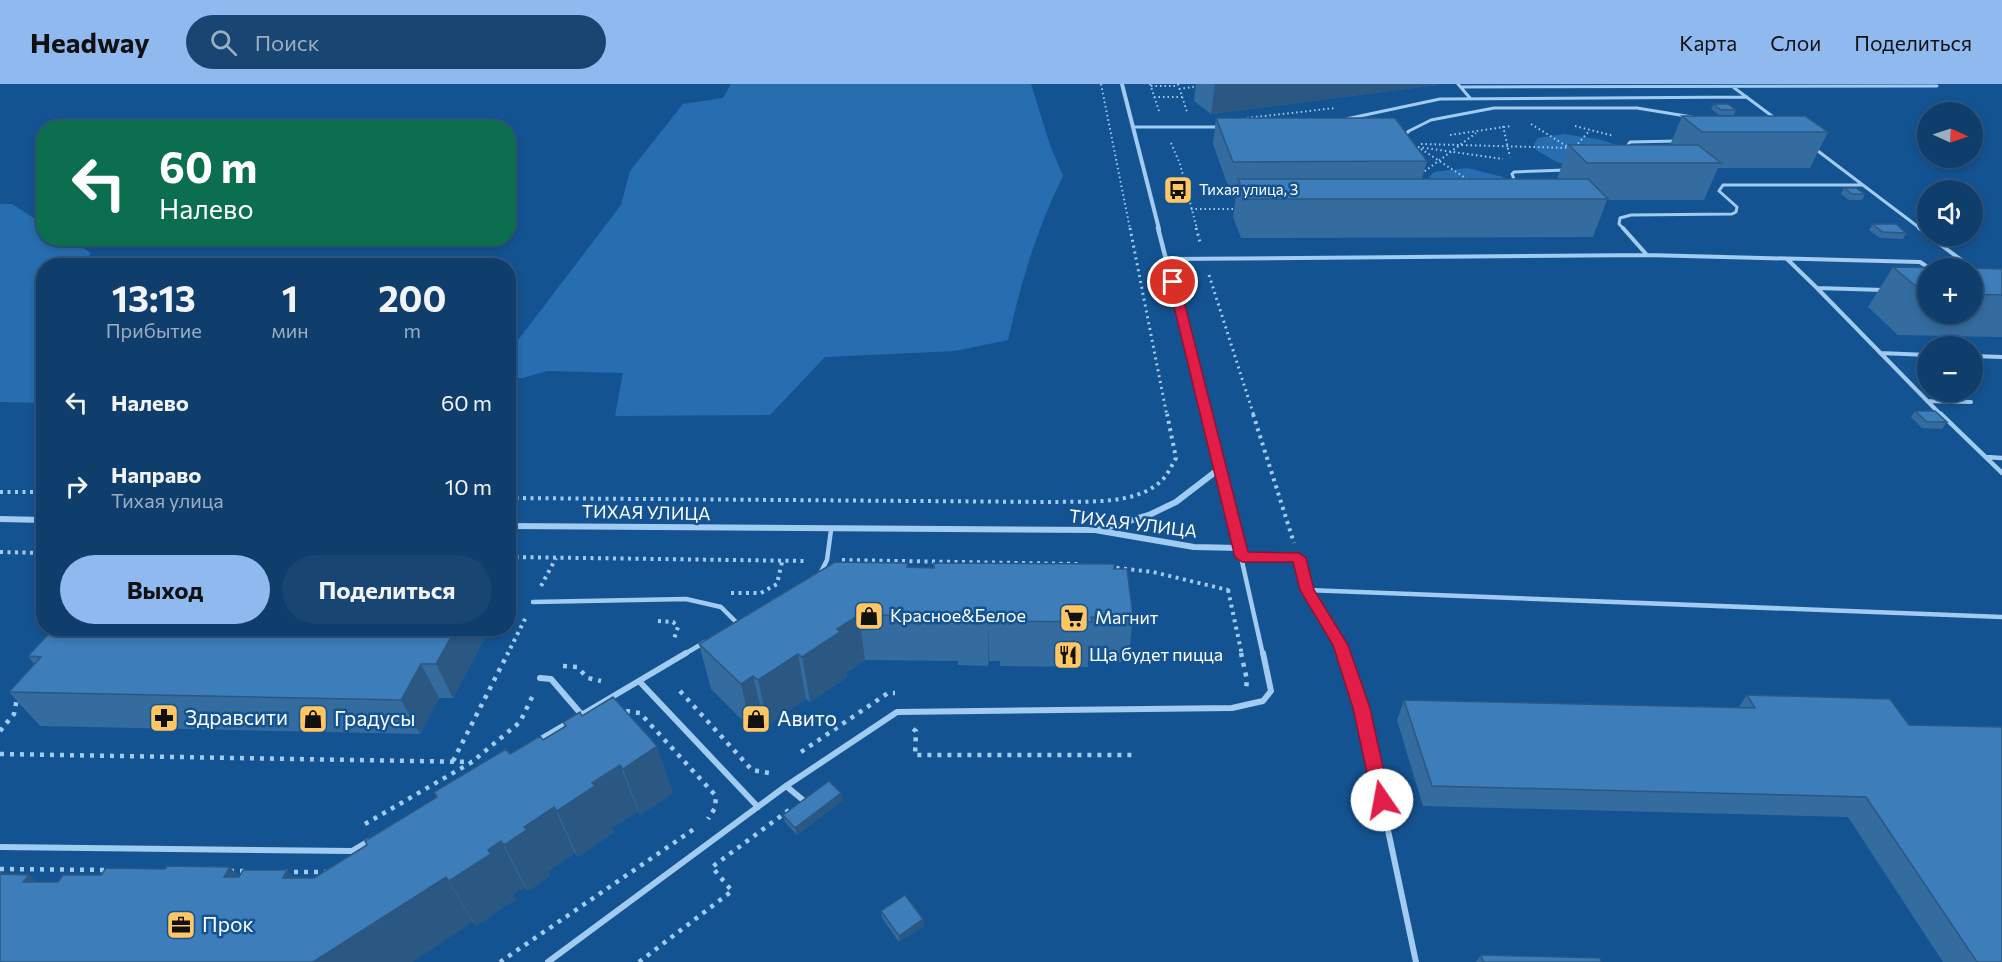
<!DOCTYPE html>
<html lang="ru">
<meta charset="utf-8">
<style>
:root{--surface:#0f3e6d;--page:#184572;--text:#f1f3f6;--muted:#9baec2;--line:#2f5780;--accent:#90b9f0}
body{margin:0;font-family:Commissioner,sans-serif;background:var(--page);color:var(--text);height:100vh;display:flex;flex-direction:column;font-size:22px;white-space:nowrap}
*{box-sizing:border-box;margin:0}
p{font-size:20px;color:var(--muted)}
.icon{flex:none;width:33px;height:33px;fill:none;stroke:currentColor;stroke-width:2;stroke-linecap:round;stroke-linejoin:round}
.map{position:relative;flex:1;overflow:hidden}
.sheet{position:absolute;left:36px;top:174px;width:480px;height:378px;display:flex;flex-direction:column;background:var(--surface);border-radius:24px;box-shadow:0 3px 9px #0003,0 0 0 2px var(--line)}
.sheet>*{flex:none}
.top-card{position:absolute;left:36px;top:36px;width:480px;height:126px;border-radius:24px;box-shadow:0 3px 9px #0003,0 0 0 2px var(--line);background:#0b6e4f;color:#fff;overflow:hidden}
.needle{width:39px;rotate:93deg}
.tools{position:absolute;left:1917px;top:18px;display:grid;gap:12px}
.tools a{display:grid;place-items:center;width:66px;height:66px;border-radius:50%;background:var(--surface);box-shadow:0 3px 9px #0003,0 0 0 2px var(--line);font-size:30px}
.pin{position:absolute;display:grid;place-items:center;width:51px;height:51px;color:#fff;margin:-26px;border:3px solid #fff;border-radius:50%;box-shadow:0 2px 6px #0007}
.me{position:absolute;width:66px;margin:-33px;rotate:348deg;stroke-linejoin:round;filter:drop-shadow(0 0 4px #0008)}
.turn{display:flex;align-items:center;gap:21px;height:126px;padding:0 24px;font-size:27px}
.turn .icon{width:78px;height:78px;stroke-width:2.5}
.turn b{display:block;font-size:42px;line-height:51px}
.eta{display:flex;justify-content:space-evenly;align-items:center;height:102px;text-align:center}
.eta b{font-size:36px;font-weight:700;line-height:42px}
.cta{display:flex;gap:12px;margin-top:auto;padding:12px 24px}
.cta a{flex:1;height:69px;border-radius:36px;background:var(--accent);color:#111;font-size:24px;font-weight:700;line-height:69px;text-align:center}
.cta a+a{background:var(--page);color:var(--text)}
ul{padding:0;list-style:none}
li{display:flex;align-items:center;gap:18px;height:84px;padding:0 24px}
li div{flex:1}
li b{display:block;font-size:22px}
li em{font-style:normal}
header{display:flex;align-items:center;gap:36px;box-sizing:border-box;height:84px;padding:0 30px;background:var(--accent);color:#111}
header strong{font-size:28px}
nav{display:flex;gap:33px;margin-inline-start:auto;font-size:21px}
.search{width:420px;height:54px;background:var(--page);display:flex;align-items:center;gap:15px;box-sizing:border-box;padding:0 21px;border-radius:33px;color:var(--muted);font-size:22px}
.map>svg:first-child{display:block}
.green{fill:#266eb0}
.lines{fill:none;stroke-linecap:round;stroke-linejoin:round}
.path-far3{stroke:#a1cbf1;stroke-width:2;stroke-dasharray:1.5 3;stroke-linecap:butt}
.path-far2{stroke:#a1cbf1;stroke-width:3;stroke-dasharray:2 4;stroke-linecap:butt}
.path-far1{stroke:#a1cbf1;stroke-width:4;stroke-dasharray:3 4.5;stroke-linecap:butt}
.path{stroke:#a1cbf1;stroke-width:4.5;stroke-dasharray:4 6;stroke-linecap:butt}
.lane-far3{stroke:#a1cbf1;stroke-width:3}
.lane-far2{stroke:#a1cbf1;stroke-width:4}
.lane-far1{stroke:#a1cbf1;stroke-width:4.5}
.lane{stroke:#a1cbf1;stroke-width:6}
.street-far2{stroke:#a1cbf1;stroke-width:4}
.street-far1{stroke:#a1cbf1;stroke-width:4.5}
.street{stroke:#a1cbf1;stroke-width:6}
.wall{fill:#346c9f;fill-rule:evenodd}
.shaded-wall{fill:#2b5882}
.building{fill:#3d7db9;stroke:#2b5882;stroke-width:1.5}
.route{fill:#e11d48;stroke:#92132f;stroke-width:1.5}
.labels{text-anchor:middle;stroke-width:5;stroke-linejoin:round;paint-order:stroke}
.far-poi-label{font-size:15px;fill:#fff;stroke:#145391;text-anchor:start}
.street-label{font-size:18px;fill:#fff;stroke:#145391}
.poi-label{font-size:18px;fill:#fff;stroke:#145391;text-anchor:start}
.near-poi-label{font-size:21px;fill:#fff;stroke:#145391;text-anchor:start}
</style>
<header>
<strong>Headway</strong>
<div class="search"><svg class="icon" aria-label="search" viewBox="0 0 24 24"><circle cx="10" cy="10" r="6"/><path d="M15 15l6 6"/></svg>Поиск</div>
<nav><a>Карта</a><a>Слои</a><a>Поделиться</a></nav>
</header>
<div class="map">
<svg width="2002" height="878" viewBox="0 0 2002 878">
<rect width="100%" height="100%" fill="#145391"/>
<path class="green" d="M731,0H1031L1050,61L1063,92C1037,144 1021,198 1008,256L955,267L825,273L770,331L615,332L623,289L547,287L523,294H509V268L621,121L630,87L683,20L723,14Z
M1564,50L1602,56L1619,62L1576,83L1557,78L1536,66L1534,60L1538,54Z
M1467,84L1503,93L1513,106L1437,104L1429,93L1434,88Z
M0,120H12L43,140L44,154L68,155L91,169L81,181L44,182L43,319L0,318Z"/>
<g class="lines">
<path class="path-far3" d="M1101,0L1130,145
M1150,0L1159,27
M1178,0L1187,28
M1151,2H1178
M1179,5L1199,2
M1154,13H1182
M1247,34L1335,24
M1531,40L1568,63
M1503,42L1510,73
M1575,42L1614,52
M1450,51L1511,42
M1171,59L1180,80L1197,145
M1421,60L1572,64
M1418,63L1503,75
M1575,63L1590,46
M1421,65L1470,97
M1421,90L1476,49
M1191,125H1238"/>
<path class="path-far2" d="M1130,144L1167,332
M1196,144L1200,158
M1209,191L1254,332
M1954,255L1961,262"/>
<path class="path-far1" d="M1253,330L1294,459
M0,408H44
M508,414L1053,418C1087,417 1139,422 1164,394C1169,388 1172,381 1176,374L1167,330
M0,468L44,469
M508,473L808,477
M842,476L1078,480
M1109,483L1153,488L1228,506L1229,503
M541,502L556,474
M1228,506L1242,571
M731,509H761L777,500L782,478
M658,537L673,538L678,543L674,555
M507,571L526,533"/>
<path class="path" d="M1241,569L1247,596L1246,605
M563,582L577,583L588,594L601,597
M680,607L752,686L769,689L772,687
M626,627L640,629L716,712L715,724L708,735
M913,645L916,647L915,671H1134
M0,647L14,630L17,614
M801,668L888,609H895
M0,670L472,678
M453,677L508,569
M365,740L472,678L520,638L534,609
M0,785L108,786
M230,787H246
M284,788H327
M500,878L697,743
M639,878L732,807L712,783L789,726"/>
<path class="lane-far3" d="M1458,0L1470,14
M1461,3L1937,2
M1733,3L1776,35
M1346,35L1440,15L1747,13
M1133,43H1219
M1402,53L1409,47L1431,36L1494,24H1637L1692,33
M1814,64L1921,145
M1625,65L1630,58L1677,57
M1515,98L1512,90L1514,88L1566,86
M1624,145L1619,140L1620,134L1631,131L1732,130L1736,128L1737,123L1719,107L1723,101H1862"/>
<path class="lane-far2" d="M1623,144L1647,171
M1919,144L1928,151
M1929,152L1972,184
M1168,175L1647,171L1920,178L1929,184
M1787,175L1817,204
M1883,206L1817,204L1942,332
M1880,269L1928,271
M1972,272L2002,273
M1927,317L1971,318"/>
<path class="lane-far1" d="M1941,330L2002,389
M1986,373L2002,374
M1239,464L1263,571
M1242,473L1299,474L1307,506L1341,561L1344,571
M820,490L827,476L831,446
M1307,506L2002,533
M533,518L686,515L721,523L737,539
M683,571L705,558"/>
<path class="lane" d="M1344,569L1362,624L1416,878
M540,594L551,595L582,631
M639,597L758,723
M578,633L686,569
M539,656L568,639
M786,702L803,716
M0,763L352,767L369,757
M548,878L786,702L897,628L1232,624L1263,617L1271,607L1263,569"/>
<path class="street-far2" d="M1122,0L1159,145"/>
<path class="street-far1" d="M1158,144L1206,332"/>
<path class="street" d="M0,435L44,436
M508,442L1095,446L1194,463L1239,464L1205,330
M1098,446L1149,431L1176,418L1219,385"/>
</g>
<path class="wall" d="M1196,0H1437V1L1211,30L1194,17Z
M1714,20L1736,26L1734,31H1719L1711,25Z
M1682,32L1828,48L1810,84H1718L1704,116H1607L1593,153L1241,154L1233,133L1237,105H1229L1213,60L1216,34L1427,77L1422,95H1557L1569,61H1670Z
M1844,104L1865,110L1862,116H1849L1841,110Z
M1872,140L1906,149L1903,155L1880,154L1869,146Z
M1893,183L2002,185V253L1898,251L1868,223ZM1928,184H1972V230H1928Z
M1915,327L1947,338L1942,345L1922,344L1911,333Z
M908,479V483L1114,485L1133,533L1128,578H1088V583L1000,582V577H989L988,582L958,581V577L865,576L846,589L847,593L810,618L806,615L768,641L764,637L751,645L711,605L699,560Z
M490,544L453,614H439L420,650L40,642L9,608L34,580L28,572Z
M1747,611L1890,615L2002,878H1943L1848,733L1423,722L1397,636L1404,616L1738,624Z
M582,632L673,709L640,731L638,727L612,744L614,748L578,773L575,769L548,787L550,792L528,807L525,803L513,810L516,815L476,842L473,838L0,878V788L3,790L29,791L36,798H58L101,791L165,785L230,783L239,793L287,786L292,794H314L367,761L437,714L434,708L510,670L543,656L565,643L563,638Z
M841,709L843,716L797,751L785,738L783,731Z
M881,827L923,835L924,842L899,858L882,834Z
M1481,871L1601,878H1476Z"/>
<path class="shaded-wall" d="M1215,0H1437V1L1211,30Z
M859,531L865,576L846,589L847,593L810,618L802,573L837,545Z
M988,532L989,577L988,582Z
M456,544H490L453,614L436,580Z
M798,570L806,615L768,641L758,596Z
M421,580L439,614L420,650L401,616Z
M753,592L764,637L751,645L741,600Z
M657,662L673,709L640,731L623,685Z
M620,681L638,727L612,744L614,748L578,773L557,727L592,699Z
M841,709L843,716L797,751L795,744Z
M554,723L575,769L548,787L550,792L528,807L504,761L524,743Z
M501,757L525,803L513,810L516,815L476,842L449,797L488,766Z
M230,783L268,828L224,793Z
M287,786L322,831L283,794Z
M29,791L77,835L23,798Z
M446,793L473,838L413,878H313Z
M923,835L924,842L899,858V852Z"/>
<path class="building" d="M1714,20H1728L1736,26H1721Z
M1682,32H1805L1828,48H1702Z
M1216,34H1395L1427,77L1233,78Z
M1569,61H1698L1721,79H1587Z
M1238,95H1588L1608,115H1247Z
M1844,104H1856L1865,110H1852Z
M1872,140H1896L1906,149L1883,148Z
M1893,183L1972,184H1928V209H1924Z
M1972,184L2002,185V211L1972,210Z
M1915,327H1935L1947,338H1927Z
M835,478L908,479L907,483L934,484V479L1114,480V485H1127L1133,533H1091L1092,538L1000,537V532H988V537L956,536V532L859,531L837,545L840,548L802,573L798,570L758,596L753,592L741,600L699,560Z
M54,544H456L436,580H421L401,616L9,608L41,573L28,572Z
M1747,611L1890,615L1909,641L2002,643V878H1977L1866,713L1432,702L1404,616L1755,624Z
M613,613L657,662L623,685L620,681L592,699L595,702L557,727L554,723L524,743L527,746L504,761L501,757L488,766L491,770L449,797L446,793L313,878H0V790L29,791L23,798H58L63,791H101L106,784L165,785L167,782L230,783L224,793H239L243,786H287L283,794H314L367,761L365,757L437,713L434,708L506,665L510,670L540,652L543,656L566,642L563,638L580,628L582,632Z
M829,697L841,709L795,744L783,731Z
M905,811L923,835L899,852L881,827Z
M1481,871L1600,874L1601,878H1483Z"/>
<path class="route" d="M1170,195L1179,198L1248,468L1299,469L1306,474L1314,506L1348,561L1370,624L1390,716L1388,722L1382,724L1375,722L1373,716L1353,624L1333,561L1300,506L1293,478H1242L1235,473L1168,198Z"/>
<defs>
<g id="bus-square" transform="scale(1.5)"><rect x="-9" y="-9" width="18" height="18" rx="4" fill="#ffc661" stroke="#145391"/><path d="M-5-6H5V4H4V6H2V4H-2V6H-4V4H-5ZM-3.5-4V0h7V-4ZM-3.5 1.2v1.5H-2V1.2ZM2 1.2v1.5H3.5V1.2Z" fill="#111"/></g>
<g id="shop-square" transform="scale(1.5)"><rect x="-9" y="-9" width="18" height="18" rx="4" fill="#ffc661" stroke="#145391"/><path d="M-5-2.5h2.3a2.7 3.5 0 0 1 5.4 0H5L5.5 6h-11ZM-1.5-2.5h3a1.5 2.3 0 0 0-3 0Z" fill="#111"/></g>
<g id="supermarket-square" transform="scale(1.5)"><rect x="-9" y="-9" width="18" height="18" rx="4" fill="#ffc661" stroke="#145391"/><path d="M-6-5.5h2.5l.6 2H6L4.5 2H-2.5L-4.4-4H-6ZM-1.5 3.2a1.3 1.3 0 1 0 .1 0ZM3 3.2a1.3 1.3 0 1 0 .1 0Z" fill="#111"/></g>
<g id="restaurant-square" transform="scale(1.5)"><rect x="-9" y="-9" width="18" height="18" rx="4" fill="#ffc661" stroke="#145391"/><path d="M-5-6h1v4h1v-4h1v4h1v-4h1v5L-1.5 .5V6h-2V.5L-5-1ZM5-6V6H3V1.5H1.5Q1.5-4 5-6Z" fill="#111"/></g>
<g id="pharmacy-square" transform="scale(1.5)"><rect x="-9" y="-9" width="18" height="18" rx="4" fill="#ffc661" stroke="#145391"/><path d="M-2-6h4v4h4v4h-4v4h-4v-4h-4v-4h4Z" fill="#111"/></g>
<g id="office-square" transform="scale(1.5)"><rect x="-9" y="-9" width="18" height="18" rx="4" fill="#ffc661" stroke="#145391"/><path d="M-6-3h4V-5.5h4V-3h4V5H-6ZM-1-4.5V-3h2v-1.5ZM-6 0V1H6V0Z" fill="#111"/></g>
</defs>
<g fill-rule="evenodd">
<use href="#bus-square" x="1178" y="106"/>
<use href="#shop-square" x="869" y="532"/>
<use href="#supermarket-square" x="1074" y="534"/>
<use href="#restaurant-square" x="1068" y="571"/>
<use href="#pharmacy-square" x="164" y="634"/>
<use href="#shop-square" x="313" y="635"/>
<use href="#shop-square" x="756" y="635"/>
<use href="#office-square" x="181" y="841"/>
</g>
<g class="labels">
<g class="far-poi-label">
<text x="1199" y="111">Тихая улица, 3</text>
</g>
<g class="street-label">
<text transform="translate(646 429) rotate(1)" y="6">ТИХАЯ УЛИЦА</text>
<text transform="translate(1133 440) rotate(7)" y="6">ТИХАЯ УЛИЦА</text>
</g>
<g class="poi-label">
<text x="890" y="538">Красное&amp;Белое</text>
<text x="1095" y="540">Магнит</text>
<text x="1089" y="577">Ща будет пицца</text>
</g>
<g class="near-poi-label">
<text x="185" y="641">Здравсити</text>
<text x="334" y="642">Градусы</text>
<text x="777" y="642">Авито</text>
<text x="202" y="848">Прок</text>
</g>
</g>
</svg>
<div class="tools">
<a><svg class="needle" viewBox="-14 -14 28 28"><path d="M0-13l5 13h-10z" fill="#e53935"/><path d="M0 13l5-13h-10z" fill="#9baec2"/></svg></a>
<a><svg class="icon" aria-label="sound" viewBox="0 0 24 24"><path d="M4 9h4l5-4v14l-5-4H4zM17 9q2 3 0 6"/></svg></a>
<a>+</a>
<a>−</a>
</div>
<div class="pin" style="left:1173px;top:198px;background:#d93025"><svg class="icon" aria-label="arrive" viewBox="0 0 24 24"><path d="M6 21V4h12l-3 4 3 4H6"/></svg></div>
<svg class="me" style="left:1382px;top:716px" viewBox="-20 -20 40 40"><circle r="19" fill="#fff"/><path d="M0-13L10 11 0 6-10 11z" fill="#e11d48"/></svg>
<div class="top-card">
<div class="turn"><svg class="icon" aria-label="left" viewBox="0 0 24 24"><path d="M17 20v-9H6M10 6l-5 5 5 5"/></svg><div><b>60 m</b>Налево</div></div>
</div>
<section class="sheet">
<div class="eta">
<div><b>13:13</b><p>Прибытие</p></div>
<div><b>1</b><p>мин</p></div>
<div><b>200</b><p>m</p></div>
</div>
<ul>
<li><svg class="icon" aria-label="left" viewBox="0 0 24 24"><path d="M17 20v-9H6M10 6l-5 5 5 5"/></svg><div><b>Налево</b></div><em>60 m</em></li>
<li><svg class="icon" aria-label="right" viewBox="0 0 24 24"><path d="M7 20v-9h11M14 6l5 5-5 5"/></svg><div><b>Направо</b><p>Тихая улица</p></div><em>10 m</em></li>
</ul>
<div class="cta"><a>Выход</a><a>Поделиться</a></div>
</section>
</div>
